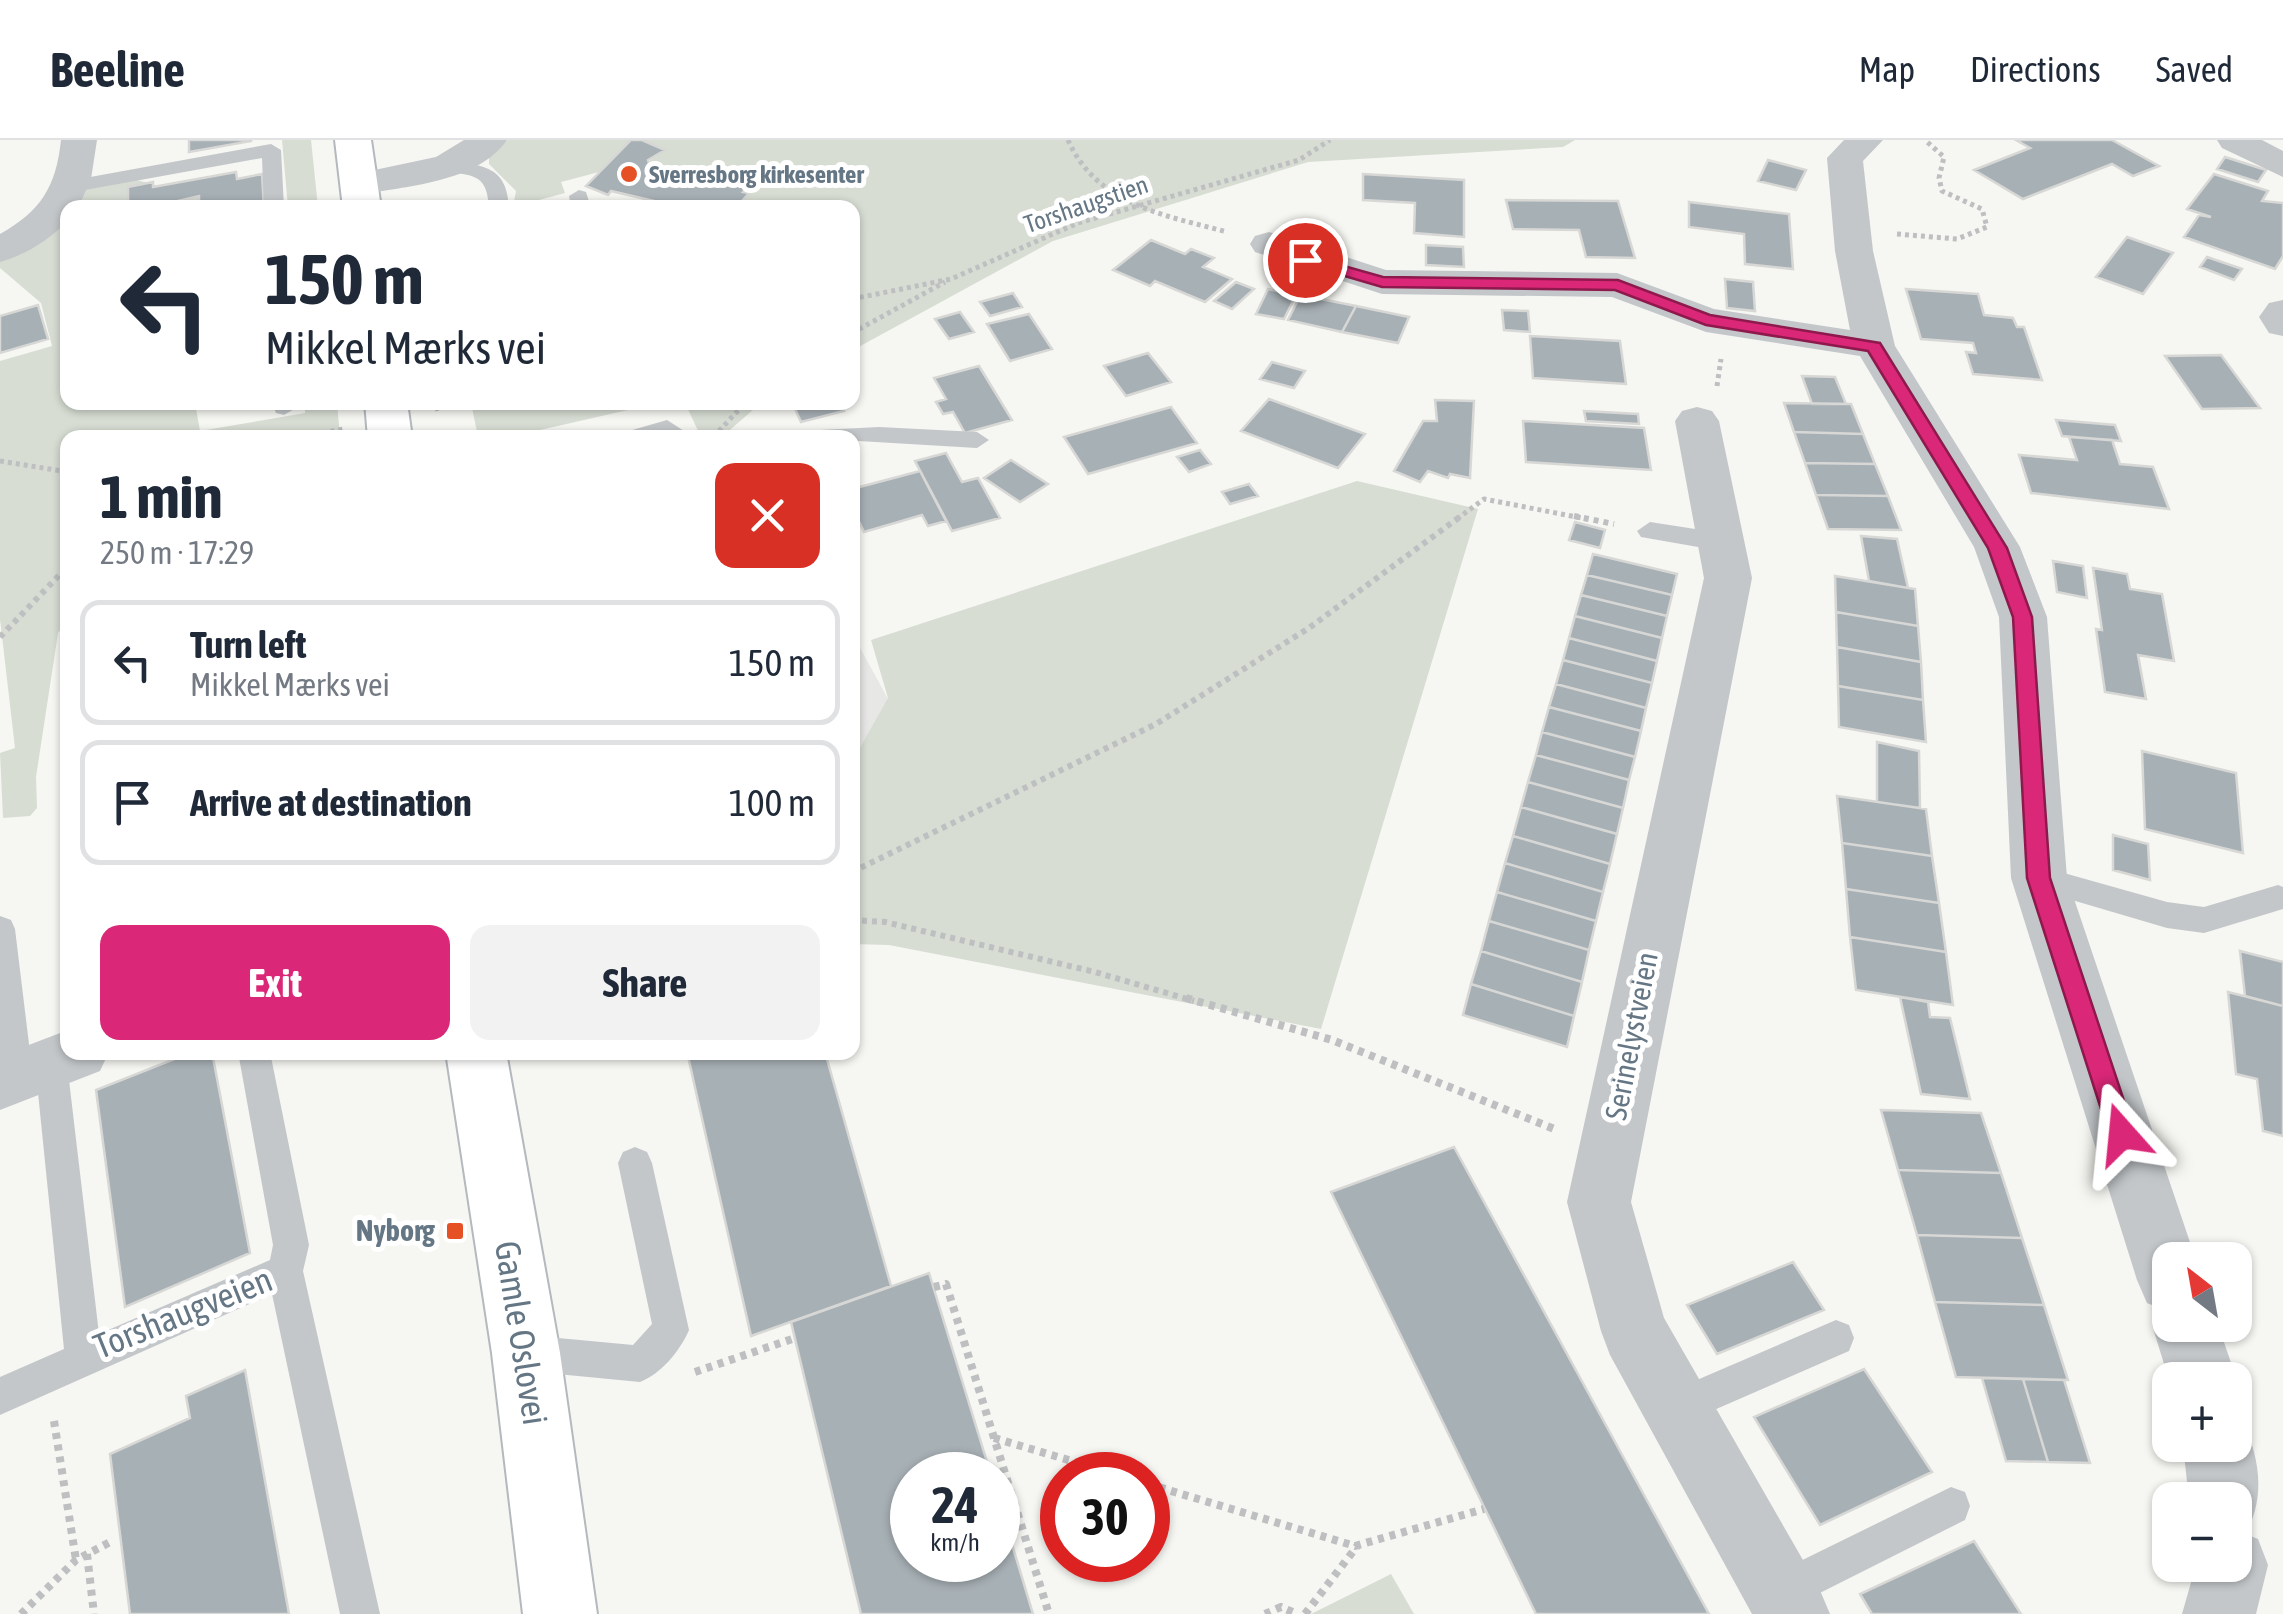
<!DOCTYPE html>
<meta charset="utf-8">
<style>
:root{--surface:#fff;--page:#f2f2f3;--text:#1f2937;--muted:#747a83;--line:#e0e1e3;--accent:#db2777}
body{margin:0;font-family:"Asap Condensed",sans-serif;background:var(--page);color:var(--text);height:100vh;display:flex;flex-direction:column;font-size:38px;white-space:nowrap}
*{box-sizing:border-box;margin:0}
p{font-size:32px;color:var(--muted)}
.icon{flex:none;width:55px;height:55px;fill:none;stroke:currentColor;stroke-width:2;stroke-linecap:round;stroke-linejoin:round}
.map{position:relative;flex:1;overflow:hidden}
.sheet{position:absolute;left:60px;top:290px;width:800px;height:630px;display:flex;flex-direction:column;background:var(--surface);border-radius:20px;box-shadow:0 2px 8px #0004}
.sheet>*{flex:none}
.guide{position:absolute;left:60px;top:60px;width:800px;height:210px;border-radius:20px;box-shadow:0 2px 8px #0004;background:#fff;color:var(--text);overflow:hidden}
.needle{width:65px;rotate:329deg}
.fabs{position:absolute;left:2152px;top:1102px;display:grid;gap:20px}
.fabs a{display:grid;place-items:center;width:100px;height:100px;border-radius:20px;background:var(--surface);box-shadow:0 2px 8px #0004;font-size:50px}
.speed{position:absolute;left:890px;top:1312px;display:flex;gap:20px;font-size:50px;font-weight:700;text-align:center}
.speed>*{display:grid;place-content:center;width:130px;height:130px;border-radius:50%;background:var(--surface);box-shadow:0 2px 8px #0004;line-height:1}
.speed small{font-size:25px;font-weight:400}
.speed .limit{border:15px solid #d22;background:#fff;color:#111}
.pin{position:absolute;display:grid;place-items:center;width:85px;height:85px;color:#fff;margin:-42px;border:5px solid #fff;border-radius:50%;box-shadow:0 2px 10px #0007}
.me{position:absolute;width:110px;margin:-55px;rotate:342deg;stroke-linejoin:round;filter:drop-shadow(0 0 8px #0008)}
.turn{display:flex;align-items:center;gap:35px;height:210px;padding:0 40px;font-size:45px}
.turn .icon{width:130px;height:130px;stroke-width:2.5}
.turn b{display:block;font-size:70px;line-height:85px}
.round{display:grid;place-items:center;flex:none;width:105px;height:105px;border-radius:20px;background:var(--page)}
.headline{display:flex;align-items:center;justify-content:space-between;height:170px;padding:0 40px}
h1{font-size:60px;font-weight:700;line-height:75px}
.cta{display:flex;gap:20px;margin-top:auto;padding:20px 40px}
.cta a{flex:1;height:115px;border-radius:20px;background:var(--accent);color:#fff;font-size:40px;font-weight:700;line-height:115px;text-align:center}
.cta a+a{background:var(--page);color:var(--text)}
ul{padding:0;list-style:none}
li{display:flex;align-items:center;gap:30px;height:125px;margin:0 20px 15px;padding:0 20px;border:5px solid var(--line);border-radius:20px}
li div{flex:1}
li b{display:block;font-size:38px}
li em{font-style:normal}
header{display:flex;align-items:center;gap:60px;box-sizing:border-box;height:140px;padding:0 50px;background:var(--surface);border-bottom:2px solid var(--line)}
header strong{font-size:48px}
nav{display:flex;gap:55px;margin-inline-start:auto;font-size:35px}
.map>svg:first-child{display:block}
.built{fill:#e7e8e6}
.green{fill:#d7ddd3}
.building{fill:#a7b0b5;stroke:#d7d7d5;stroke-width:2.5}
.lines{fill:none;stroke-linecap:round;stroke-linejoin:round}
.secondary-casing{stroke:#b3b9bd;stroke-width:4}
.path-far2{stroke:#bdbfc1;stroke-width:5;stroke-dasharray:4 4;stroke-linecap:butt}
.path-far1{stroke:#bdbfc1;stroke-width:6;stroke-dasharray:5 5;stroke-linecap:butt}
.path{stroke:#bdbfc1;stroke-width:8;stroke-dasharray:6 6;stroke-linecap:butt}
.lane{fill:#c3c7ca;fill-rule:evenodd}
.street{fill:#c3c7ca;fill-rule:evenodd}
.secondary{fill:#fff;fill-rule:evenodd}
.route{fill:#db2777;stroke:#8e194d;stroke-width:2.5}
.poi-dot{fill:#e55124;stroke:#fff;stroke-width:4}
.labels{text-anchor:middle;stroke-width:10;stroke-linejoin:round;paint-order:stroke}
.far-poi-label{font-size:25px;font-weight:bold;fill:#657684;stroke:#fff;text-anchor:start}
.far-street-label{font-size:25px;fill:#657684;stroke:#fff}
.street-label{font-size:30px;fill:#657684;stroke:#fff}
.poi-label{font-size:30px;font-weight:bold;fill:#657684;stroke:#fff;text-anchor:end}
.near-street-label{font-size:35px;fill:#657684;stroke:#fff}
</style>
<header>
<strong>Beeline</strong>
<nav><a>Map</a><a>Directions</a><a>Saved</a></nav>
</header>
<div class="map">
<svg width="2283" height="1474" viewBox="0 0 2283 1474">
<rect width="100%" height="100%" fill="#f6f6f2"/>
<path class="built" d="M853,495L888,559L853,620Z"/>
<path class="green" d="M282,0H311L318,67H288Z
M508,0H630L599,32L561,42L565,53L513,67L516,51L489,24V12Z
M641,0H1575L1563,7L1308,22L1053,101L853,210L852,68L733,67L756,39H674L643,25L664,11Z
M126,37L198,57L199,67L68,68V262L195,263L200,291L305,273V263H337L340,297L68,298L67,480L58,493L36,637L37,668L30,676L3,678L0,613L15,608L0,479V221L52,206L41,163L0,128V110L74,46Z
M471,263V262L659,263L509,297H478Z
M685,263H761L724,295H700Z
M1357,341L1478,369L1321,889L889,805L853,804V620L888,558L871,500Z
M1391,1434L1414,1474H1311Z"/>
<path class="building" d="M189,0H251V1L189,12Z
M631,0H642L665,10L648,20L651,31L675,40L755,37L743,52L749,53L736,68H684L611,51L608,55L586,46Z
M2016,0H2112L2159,26L2133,36L2112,24L2023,59L1974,30L2030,8Z
M2225,17L2266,30L2258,42L2217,29Z
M1768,20L1806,30L1796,50L1758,41Z
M236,32L237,39L262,34L264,68H199V56L152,67L128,68V47L153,42V47Z
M1363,34L1464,40V97L1414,93L1415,63L1363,60Z
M2214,34L2268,51L2262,61L2283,63V116L2275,129L2184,97L2199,75L2211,77L2187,69Z
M1506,60L1618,61L1635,118L1586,117L1579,90L1513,89Z
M1689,62L1789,74L1793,129L1745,124L1744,94L1689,87Z
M2127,97L2173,113L2143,154L2096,137Z
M1151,100L1185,114L1191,109L1214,118L1203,127L1232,139L1205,162L1155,141L1150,146L1113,130Z
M1426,105L1463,107L1464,127L1426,125Z
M2207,117L2242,129L2234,140L2200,127Z
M1725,139L1753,142L1755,171L1727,168Z
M1236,142L1254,149L1232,169L1214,161Z
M1268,149L1296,155L1284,179L1256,174Z
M1906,149L1978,154L1984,175L2013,178L2017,187H2024L2042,240L1973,234L1966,212L1976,213L1973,203L1921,199Z
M1013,153L1022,167L990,176L980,162Z
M1300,156L1311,157L1356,166L1342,192L1288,180Z
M38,165L48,199L0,213V176Z
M1356,166L1409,177L1398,203L1342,192Z
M1502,170L1528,171L1530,192L1504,190Z
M960,172L974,192L949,199L935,179Z
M1029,174L1052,209L1010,221L987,184Z
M1530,196L1620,201L1626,244L1533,238Z
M1148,213L1171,242L1126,256L1104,226Z
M2221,215L2260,268L2202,269L2165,216Z
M1272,222L1305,231L1294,248L1260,239Z
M979,226L1012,280L965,293L953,272L943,274L936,262L946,259L934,238Z
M1802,236L1835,237L1846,264H1812Z
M1269,259L1365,294L1338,328L1241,291Z
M1435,260L1474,261L1470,338L1450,334L1448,338L1428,331L1420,342L1394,331L1423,281H1437Z
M792,262H840L844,271L801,282Z
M1784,263L1851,264L1863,294L1794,292Z
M1171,267L1197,303L1088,334L1064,297Z
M1584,271L1638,274L1639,284L1586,281Z
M2056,280L2115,285L2121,301L2062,296Z
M1523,281L1644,288L1651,330L1526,322Z
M1794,292L1863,294L1875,324L1805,323Z
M2069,297L2112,300L2120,324L2153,327L2169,369L2031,353L2019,315L2077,320Z
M1200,310L1211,324L1189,332L1177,317Z
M946,313L962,342L978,338L1000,378L952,391L915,321Z
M1011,320L1048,344L1020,362L984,338Z
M1805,323L1875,324L1888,356L1816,355Z
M920,331L946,381L928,386L922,375L864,392L852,367V349Z
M1249,344L1258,356L1230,364L1222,352Z
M1816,355L1888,356L1901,390L1828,389Z
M1575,382L1605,390L1600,408L1569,400Z
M1861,396L1897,399L1908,448L1869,441Z
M1593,414L1677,434L1672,455L1587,435Z
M2053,421L2083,426L2087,458L2057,452Z
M2093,428L2127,434L2130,449L2162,454L2174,521L2138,515L2146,559L2105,552L2096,489L2102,490Z
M1587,435L1672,455L1667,476L1581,455Z
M1835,436L1915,449L1918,486L1836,472Z
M1581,455L1667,476L1662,498L1575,476Z
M1836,472L1918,486L1921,522L1837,507Z
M1575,476L1662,498L1657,521L1569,498Z
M1569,498L1657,521L1652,543L1563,520Z
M1837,507L1921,522L1923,560L1838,546Z
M1563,520L1652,543L1646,568L1556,544Z
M1556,544L1646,568L1641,591L1549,567Z
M1838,546L1923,560L1926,602L1839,587Z
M1549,567L1641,591L1635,617L1542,592Z
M1542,592L1635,617L1629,640L1536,615Z
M1877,602L1919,611L1920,668L1877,662Z
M2142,611L2236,633L2243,713L2145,689Z
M1536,615L1629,640L1623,668L1528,642Z
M1528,642L1623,668L1617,694L1521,667Z
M1837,656L1926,669L1932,716L1842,703Z
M1521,667L1617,694L1610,724L1513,696Z
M2113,695L2148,704L2150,740L2113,730Z
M1513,696L1610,724L1603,752L1505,723Z
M1842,703L1932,716L1939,763L1846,749Z
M1505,723L1603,752L1596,781L1497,752Z
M1846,749L1939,763L1946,812L1850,797Z
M1497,752L1596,781L1589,810L1489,781Z
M1489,781L1589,810L1582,842L1481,811Z
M1850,797L1946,812L1953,865L1856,850Z
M1481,811L1582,842L1574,876L1471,844Z
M2240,811L2283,822V866L2245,856Z
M1471,844L1574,876L1567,907L1463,875Z
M2228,852L2283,866V996L2263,991L2257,939L2236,934Z
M1900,857L1928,862L1930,877L1950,878L1970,959L1921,954Z
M192,912H212L250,1113L125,1167L96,950Z
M687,912H825L891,1146L751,1196Z
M1881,970L1981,973L2001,1033L1898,1030Z
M1454,1007L1620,1311L1709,1474H1536L1331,1052Z
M1898,1030L2001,1033L2022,1098L1917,1095Z
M1917,1095L2022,1098L2044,1165L1935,1162Z
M1793,1122L1824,1170L1717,1214L1687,1165Z
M929,1133L991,1335H912V1420H998V1358L1033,1474H861L791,1182Z
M1935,1162L2044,1165L2068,1240L1956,1237Z
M1864,1229L1932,1332L1820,1385L1754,1277Z
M245,1230L289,1474H130L110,1314L190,1278L186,1256Z
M1982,1238L2023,1239L2048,1322L2006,1321Z
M2023,1239L2064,1240L2090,1323L2048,1322Z
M1974,1401L2021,1474H1872L1860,1454Z"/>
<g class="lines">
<g class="secondary-casing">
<path id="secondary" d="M335,0H371L381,68H343Z
M365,262H407L412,298H368Z
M446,912H506L560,1213L597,1474H523L492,1213Z"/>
</g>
<path class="path-far2" d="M1068,0C1097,65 1164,75 1227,92
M1897,94L1957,99L1987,87L1982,69L1942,51L1939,38L1944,17L1925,0
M852,159L951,139L1078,83L1299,20L1330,0
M852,193L945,142
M1717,246L1721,219
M435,269L460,262
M719,291L746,262
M307,296L344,289
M0,321L68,332
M1457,379L1484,359L1587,379"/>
<path class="path-far1" d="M1574,376L1614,384
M0,497L68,426
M852,732L1156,584L1309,488L1461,376
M852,780L885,782L1095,832L1194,861"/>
<path class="path" d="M1186,858L1332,900L1557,990
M934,1147L946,1144L1049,1474
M695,1232L795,1198
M54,1281L76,1420
M994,1298L1119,1335
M1148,1344L1355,1406L1484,1369
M87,1414L94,1474
M21,1474L76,1420L114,1400
M1265,1474L1281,1467L1297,1474
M1305,1474L1358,1405"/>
<path class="lane" d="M271,4L281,10L284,68H264L262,18L74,52L64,46L74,40Z
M447,20C483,26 507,25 509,68H489C487,30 470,37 440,30L437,26Z
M579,50L586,52L591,68H571L569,56Z
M272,262H296V268L284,275L276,273Z
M667,280L695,298H618L622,293Z
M879,287L977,292L989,300L977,308L808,298L820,290Z
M1650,382L1721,393L1734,402L1721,411L1641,397L1637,391Z
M2039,726L2167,762L2204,767L2278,745L2283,747V769L2204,793L2167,788L2028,747L2024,738L2028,729Z
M0,776L11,780L15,789L33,937L29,947L17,952L5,947L0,932Z
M51,908L63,913L67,923L99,1194L270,1120L273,1105L238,912H270L309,1105L303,1131L380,1474H340L272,1154L0,1275V1237L64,1209L35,923L39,913Z
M635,1007L647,1012L652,1023L689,1190C680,1211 661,1234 640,1242L526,1231L513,1226L508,1213L513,1200L526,1195L633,1205L652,1184L618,1023L623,1012Z
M1836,1180L1849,1185L1854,1198L1849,1211L1675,1287L1662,1281L1656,1268L1662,1255Z
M1951,1347L1965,1352L1970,1366L1965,1380L1794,1466L1780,1472L1766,1466L1760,1452L1766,1438Z"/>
<path class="street" d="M61,0H97L91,39L78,68H68V80C50,100 25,115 0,122V94C41,71 56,47 61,0Z
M464,0H507C477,43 405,46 359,55L346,52L341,44L346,36L436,17Z
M1844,0H1883L1863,21L1873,111L1895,206L2020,407L2047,477L2067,738L2196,1120H2170V1185H2218L2237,1240L2235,1245V1240H2169L2152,1185L2159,1168L2147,1163L2137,1140L2011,738L1999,477L1974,407L1860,216L1706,192L1612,157L1382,154L1255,112L1250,104L1255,96L1269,92L1386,130L1617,133L1714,169L1850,190L1835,111L1827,18Z
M2217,0H2262L2283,11V37L2222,8Z
M2283,160V196L2269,193L2259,177L2269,163Z
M1697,267L1712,271L1719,281L1752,438L1631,1062L1664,1178L1819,1448L1830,1474H1752L1610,1215L1601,1191L1567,1062L1704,438L1675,281L1682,271Z
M68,890V912H109L100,931L0,970V916Z
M2235,1277L2243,1280C2258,1316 2265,1349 2250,1385L2237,1391L2258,1399L2268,1425L2256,1474H2182L2196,1425H2235V1360H2189L2183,1305H2235Z"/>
<use href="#secondary" class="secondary"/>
</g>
<path class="route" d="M1305,115L1383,137L1618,140L1710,175L1880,203L2007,408L2032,477L2050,738L2135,994L2131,1002L2122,1005L2113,1002L2109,994L2027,738L2013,477L1988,408L1868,211L1706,185L1615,150L1382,147L1300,123L1297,120Z"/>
<g class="poi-dot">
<circle cx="629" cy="34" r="10"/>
<rect x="445" y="1081" width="20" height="20" rx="5"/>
</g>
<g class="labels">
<g class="far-poi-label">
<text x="649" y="43">Sverresborg kirkesenter</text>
</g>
<g class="far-street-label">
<text transform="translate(1086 64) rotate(-19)" y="9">Torshaugstien</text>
</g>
<g class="street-label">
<text transform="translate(1632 896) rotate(-79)" y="10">Serinelystveien</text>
</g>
<g class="poi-label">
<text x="435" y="1101">Nyborg</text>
</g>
<g class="near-street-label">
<text transform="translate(183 1173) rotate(-22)" y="12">Torshaugveien</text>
<text transform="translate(521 1193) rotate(81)" y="12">Gamle Oslovei</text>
</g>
</g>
</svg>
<div class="fabs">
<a><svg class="needle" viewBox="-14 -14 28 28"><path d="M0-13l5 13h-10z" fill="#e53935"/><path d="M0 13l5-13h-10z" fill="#747a83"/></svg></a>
<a>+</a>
<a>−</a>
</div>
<div class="speed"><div>24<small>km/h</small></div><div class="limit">30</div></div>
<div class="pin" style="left:1305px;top:120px;background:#d93025"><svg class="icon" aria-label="arrive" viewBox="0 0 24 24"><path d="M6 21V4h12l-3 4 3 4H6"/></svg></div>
<svg class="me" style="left:2122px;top:994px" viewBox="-20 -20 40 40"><path d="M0-17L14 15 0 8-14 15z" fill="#db2777" stroke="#fff" stroke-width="4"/></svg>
<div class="guide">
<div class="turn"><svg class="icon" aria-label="left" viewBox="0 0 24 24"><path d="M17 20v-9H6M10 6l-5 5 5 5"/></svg><div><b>150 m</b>Mikkel Mærks vei</div></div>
</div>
<section class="sheet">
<div class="headline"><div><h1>1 min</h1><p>250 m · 17:29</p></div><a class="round" style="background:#d93025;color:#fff"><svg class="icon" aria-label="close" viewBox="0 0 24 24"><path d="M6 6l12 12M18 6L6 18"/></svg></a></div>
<ul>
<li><svg class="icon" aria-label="left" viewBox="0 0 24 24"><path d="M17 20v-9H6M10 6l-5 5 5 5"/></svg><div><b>Turn left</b><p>Mikkel Mærks vei</p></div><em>150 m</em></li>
<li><svg class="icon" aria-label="arrive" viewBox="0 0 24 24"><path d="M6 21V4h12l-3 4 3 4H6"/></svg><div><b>Arrive at destination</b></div><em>100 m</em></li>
</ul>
<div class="cta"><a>Exit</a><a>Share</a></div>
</section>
</div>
